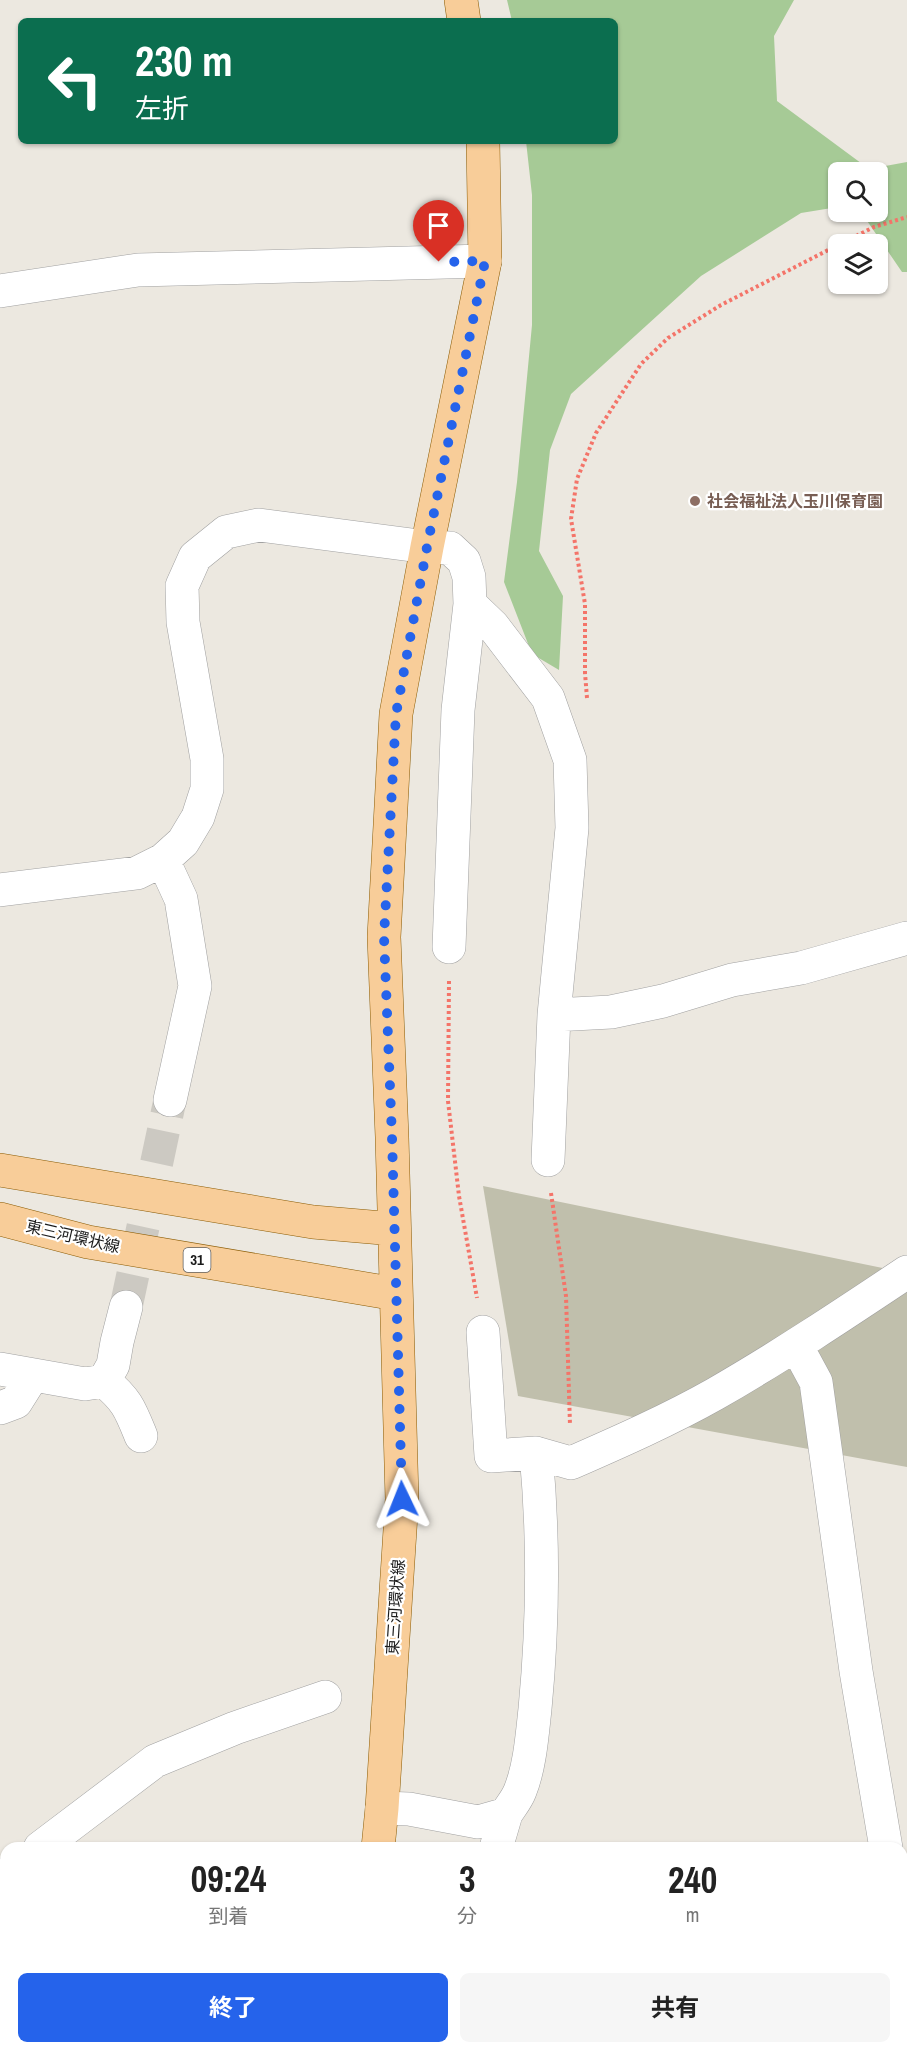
<!DOCTYPE html>
<html lang="ja">
<meta charset="utf-8">
<style>
:root{--surface:#fff;--page:#f6f6f6;--text:#222;--muted:#767676;--accent:#2563eb}
body{margin:0;font-family:"Archivo Narrow","Noto Sans JP",sans-serif;background:var(--page);color:var(--text);height:100vh;display:flex;flex-direction:column;font-size:22px;white-space:nowrap}
*{box-sizing:border-box;margin:0}
p{font-size:20px;color:var(--muted)}
.icon{flex:none;width:33px;height:33px;fill:none;stroke:currentColor;stroke-width:2;stroke-linecap:round;stroke-linejoin:round}
.map{position:relative;flex:1;overflow:hidden}
.sheet{position:absolute;left:0px;top:1842px;width:908px;height:212px;display:flex;flex-direction:column;background:var(--surface);border-radius:18px 18px 0 0;box-shadow:0 2px 4px #0004}
.sheet>*{flex:none}
.hud{position:absolute;left:18px;top:18px;width:600px;height:126px;border-radius:9px;box-shadow:0 2px 4px #0004;background:#0b6e4f;color:#fff;overflow:hidden}
.tools{position:absolute;left:828px;top:162px;display:grid;gap:12px}
.tools a{display:grid;place-items:center;width:60px;height:60px;border-radius:9px;background:var(--surface);box-shadow:0 2px 4px #0004;font-size:30px}
.pin{position:absolute;display:grid;place-items:center;width:51px;height:51px;color:#fff;margin:-62px -26px;border-radius:50% 50% 50% 0;rotate:-45deg;box-shadow:0 0 6px #0007}
.pin .icon{rotate:45deg}
.me{position:absolute;width:66px;margin:-33px;rotate:358deg;stroke-linejoin:round;filter:drop-shadow(0 0 4px #0008)}
.turn{display:flex;align-items:center;gap:21px;height:126px;padding:0 18px;font-size:27px}
.turn .icon{width:78px;height:78px;stroke-width:2.5}
.turn b{display:block;font-size:42px;line-height:51px}
.eta{display:flex;justify-content:space-evenly;align-items:center;height:102px;text-align:center}
.eta b{font-size:36px;font-weight:700;line-height:42px}
.cta{display:flex;gap:12px;margin-top:auto;padding:12px 18px}
.cta a{flex:1;height:69px;border-radius:9px;background:var(--accent);color:#fff;font-size:24px;font-weight:700;line-height:69px;text-align:center}
.cta a+a{background:var(--page);color:var(--text)}
.map>svg:first-child{display:block}
.construction{fill:#c0bfac}
.forest{fill:#a6ca96}
.lines{fill:none;stroke-linecap:round;stroke-linejoin:round}
.minor-tunnel{stroke:#ccc9c2;stroke-width:33;stroke-dasharray:33 16;stroke-linecap:butt}
.minor-casing{stroke:#a1a1a1;stroke-width:34}
.major-casing{stroke:#8b5c05;stroke-width:34}
.path{stroke:#f47469;stroke-width:4;stroke-dasharray:3 3;stroke-linecap:butt}
.minor{stroke:#fff;stroke-width:33}
.major{stroke:#f8cd99;stroke-width:33}
.route{stroke:#2563eb;stroke-width:10;stroke-dasharray:0 18}
.education-dot{fill:#8d6e63;stroke:#fff;stroke-width:2}
.labels{text-anchor:middle;stroke-width:4.5;stroke-linejoin:round;paint-order:stroke}
.shield{fill:#fff;stroke:#5f5f5f;stroke-width:1.5}
.shield-label{font-size:15px;font-weight:bold;fill:#1a1a1a}
.education-label{font-size:16px;font-weight:bold;fill:#785e54;stroke:#fff;text-anchor:start}
.street-label{font-size:16px;fill:#1a1a1a;stroke:#fff}
</style>
<div class="map">
<svg width="907" height="2053" viewBox="0 0 907 2053">
<rect width="100%" height="100%" fill="#ece8e0"/>
<path class="construction" d="M483,1186L907,1273V1467L518,1396Z"/>
<path class="forest" d="M507,0H794L774,36L777,101L869,169L907,162V272H902L861,212H878V172H838V207L801,213L701,276L571,394L550,450L539,551L563,596L559,670L532,654L504,582L517,482L532,325V195L526,141H615V21H512Z
M104,2048H192L190,2053H100Z"/>
<g class="lines">
<path class="minor-tunnel" d="M126,1307L170,1100"/>
<g class="minor-casing">
<path id="minor" d="M0,291L138,270L485,261
M470,604L493,626L548,698L570,760L572,828L554,1015L548,1160
M0,890L137,873L163,860
M554,1015L611,1012L663,1001L732,980L801,968L907,938
M170,1100L195,986L181,899L163,860L183,842L198,817L207,789V759L183,622L182,586L195,557L226,532L259,525L427,547L450,548L464,561L469,577L470,604L458,710L449,947
M483,1332L491,1456L536,1453L571,1463C619,1442 669,1420 715,1394C781,1356 844,1314 907,1272
M796,1345L816,1382L856,1671L886,1848
M0,1369L85,1384L104,1381L113,1365L117,1342L126,1307
M104,1381C127,1400 130,1409 141,1436
M0,1408L16,1402L33,1375
M382,1808L409,1809L478,1822L506,1814C511,1806 517,1799 520,1791C530,1766 532,1736 535,1709C543,1625 544,1538 536,1453
M40,1848L155,1761L235,1728L325,1697
M496,1848L506,1814
M0,1879L6,1874
M902,1940L907,1972
M902,2014L907,2013
M407,2053L409,2048
M532,2053L533,2048
M705,2053L740,2048"/>
</g>
<g class="major-casing">
<path id="major" d="M461,0L464,21
M0,1170L313,1222L394,1229
M0,1219L88,1242L396,1294
M378,1848L382,1808L402,1499L392,1137L384,937L396,714L427,547L485,261L483,141
M355,2053L356,2048"/>
</g>
<path class="path" d="M840,244L874,227L907,217
M587,698L585,673V604L571,519L577,479L596,433L641,364L668,338L721,305L838,245
M449,981L448,1101L459,1196L477,1298
M551,1193L566,1296L570,1425"/>
<use href="#minor" class="minor"/>
<use href="#major" class="major"/>
</g>
<g class="lines">
<path class="route" d="M402,1499L392,1137L384,937L396,714L427,547L485,261L439,262"/>
</g>
<circle class="education-dot" cx="695" cy="501" r="6"/>
<g class="labels">
<rect class="shield" x="183.5" y="1248" width="27" height="24" rx="4.5"/>
<g class="shield-label">
<text x="197" y="1265">31</text>
</g>
<g class="education-label">
<text x="707" y="507">社会福祉法人玉川保育園</text>
</g>
<g class="street-label">
<text transform="translate(73 1236) rotate(13)" y="6">東三河環状線</text>
<text transform="translate(395 1607) rotate(-86)" y="6">東三河環状線</text>
</g>
</g>
</svg>
<div class="tools">
<a><svg class="icon" aria-label="search" viewBox="0 0 24 24"><circle cx="10" cy="10" r="6"/><path d="M15 15l6 6"/></svg></a>
<a><svg class="icon" aria-label="layers" viewBox="0 0 24 24"><path d="M12 4l9 5-9 5-9-5zM3 14l9 5 9-5"/></svg></a>
</div>
<div class="pin" style="left:439px;top:262px;background:#d93025"><svg class="icon" aria-label="arrive" viewBox="0 0 24 24"><path d="M6 21V4h12l-3 4 3 4H6"/></svg></div>
<svg class="me" style="left:402px;top:1499px" viewBox="-20 -20 40 40"><path d="M0-17L14 15 0 8-14 15z" fill="#2563eb" stroke="#fff" stroke-width="4"/></svg>
<div class="hud">
<div class="turn"><svg class="icon" aria-label="left" viewBox="0 0 24 24"><path d="M17 20v-9H6M10 6l-5 5 5 5"/></svg><div><b>230 m</b>左折</div></div>
</div>
<section class="sheet">
<div class="eta">
<div><b>09:24</b><p>到着</p></div>
<div><b>3</b><p>分</p></div>
<div><b>240</b><p>m</p></div>
</div>
<div class="cta"><a>終了</a><a>共有</a></div>
</section>
</div>
